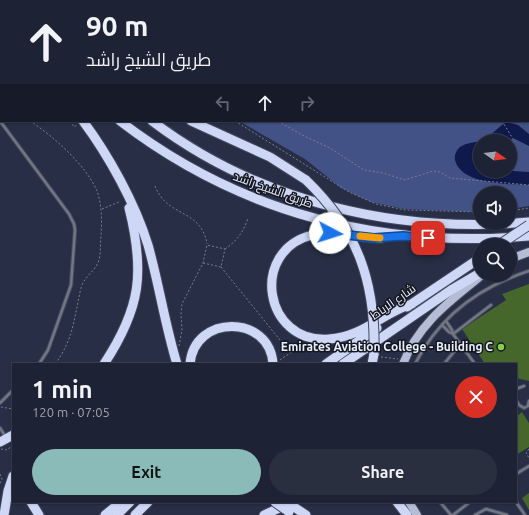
<!DOCTYPE html>
<meta charset="utf-8">
<style>
:root{--surface:#1d2234;--page:#2a2f40;--text:#f1f3f6;--muted:#a0a4ac;--line:#3b3f4f;--accent:#8bbbb9}
body{margin:0;font-family:Ubuntu,Cairo,sans-serif;background:var(--page);color:var(--text);height:100vh;display:flex;flex-direction:column;font-size:15px;white-space:nowrap}
*{box-sizing:border-box;margin:0}
p{font-size:13px;color:var(--muted)}
.icon{flex:none;width:22px;height:22px;fill:none;stroke:currentColor;stroke-width:2;stroke-linecap:round;stroke-linejoin:round}
.map{position:relative;flex:1;overflow:hidden}
.side{position:absolute;left:12px;top:363px;width:505px;height:140px;display:flex;flex-direction:column;background:var(--surface);border-radius:0px;box-shadow:0 1px 3px #0004,0 0 0 1px var(--line)}
.side>*{flex:none}
.top-card{position:absolute;left:0px;top:0px;width:529px;height:122px;box-shadow:0 1px 3px #0004,0 0 0 1px var(--line);background:#1d2234;color:var(--text);overflow:hidden}
.needle{width:26px;rotate:104deg}
.buttons{position:absolute;left:473px;top:134px;display:grid;gap:8px}
.buttons a{display:grid;place-items:center;width:44px;height:44px;border-radius:50%;background:var(--surface);box-shadow:0 1px 3px #0004,0 0 0 1px var(--line);font-size:20px}
.pin{position:absolute;display:grid;place-items:center;width:34px;height:34px;color:#fff;margin:-17px;border-radius:8px;box-shadow:0 2px 6px #0006}
.me{position:absolute;width:44px;margin:-22px;rotate:95deg;stroke-linejoin:round;filter:drop-shadow(0 0 3px #0008)}
.turn{display:flex;align-items:center;gap:14px;height:84px;padding:0 20px;font-size:18px}
.turn .icon{width:52px;height:52px;stroke-width:2.5}
.turn b{display:block;font-size:28px;line-height:34px}
.lanes{display:flex;align-items:center;height:38px;padding:0 20px;background:#0003;justify-content:center;gap:20px;direction:ltr}
.lanes .off{opacity:.35}
.round{display:grid;place-items:center;flex:none;width:42px;height:42px;border-radius:21px;background:var(--page)}
.summary{display:flex;align-items:center;justify-content:space-between;height:68px;padding:0 20px}
h1{font-size:24px;font-weight:600;line-height:30px}
.primary-button{display:flex;gap:8px;margin-top:auto;padding:8px 20px}
.primary-button a{flex:1;height:46px;border-radius:24px;background:var(--accent);color:#111;font-size:16px;font-weight:600;line-height:46px;text-align:center}
.primary-button a+a{background:var(--page);color:var(--text)}
.map>svg:first-child{display:block}
.green{fill:#425286;fill-rule:evenodd}
.water{fill:#10194c}
.building{fill:#45672c}
.lines{fill:none;stroke-linecap:round;stroke-linejoin:round}
.lane-casing{stroke:#43495f;stroke-width:4.5}
.primary-casing{stroke:#43495f;stroke-width:10}
.highway-casing{stroke:#43495f;stroke-width:11}
.path{stroke:#797e91;stroke-width:1;stroke-dasharray:2 2;stroke-linecap:butt}
.lane{stroke:#727682;stroke-width:2.5}
.primary{stroke:#b4bdd5;stroke-width:8}
.highway{stroke:#ced8f6;stroke-width:9}
.highway-bridge-casing{stroke:#43495f;stroke-width:11;stroke-linecap:butt}
.highway-bridge{stroke:#ced8f6;stroke-width:9}
.route-casing{stroke:#114b97;stroke-width:10}
.route{stroke:#1a73e8;stroke-width:7}
.slow{stroke:#f59e0b;stroke-width:7}
.poi-dot{fill:#86cf4b;stroke:#141721;stroke-width:1.5}
.labels{text-anchor:middle;stroke-width:3;stroke-linejoin:round;paint-order:stroke}
.street-label{font-size:12px;fill:#ecf0fc;stroke:#141721}
.poi-label{font-size:12px;font-weight:bold;fill:#ecf0fc;stroke:#141721;text-anchor:end}
</style>
<div class="map">
<svg width="529" height="515" viewBox="0 0 529 515">
<rect width="100%" height="100%" fill="#272e45"/>
<path class="green" d="M108,0H529V206L510,209V193H480V211L478,212L404,209L371,202L341,188L305,159L239,121H528V1ZM480,141H510V171H480Z"/>
<path class="water" d="M507,122L518,125L529,134V146L515,139L480,141V171H510V170L513,171L529,172V185C509,184 461,185 455,160C454,156 456,150 460,147C467,142 475,143 483,140C492,136 498,126 507,122Z"/>
<path class="building" d="M529,284V381L516,378V364H485L462,329L506,300L502,294Z
M522,412L529,423V447L516,455V417Z
M529,493V510L522,498Z"/>
<g class="lines">
<g class="lane-casing">
<path id="lane" d="M65,1L66,0
M0,34H1
M0,121L69,214L74,224L75,230L71,285L48,350L39,364
M446,321L452,330L453,334
M442,325L449,332L453,334L475,364
M453,334L491,305
M415,364C439,317 479,287 529,271
M444,364L461,343
M516,389L524,386
M516,400L519,405L524,408L528,406L529,401
M0,403L13,390
M0,428L5,436
M516,474L529,466
M440,502L451,515
M516,502L525,515
M453,515L470,502
M475,515L486,509L507,515"/>
</g>
<g class="primary-casing">
<path id="primary" d="M510,259L529,252
M403,364C418,324 449,302 481,276
M409,502L417,515"/>
</g>
<g class="highway-casing">
<path id="highway" d="M4,0L5,1
M37,0L38,1
M0,12L1,13
M83,121C109,156 135,203 148,245C159,284 165,325 177,364
M120,121C240,213 380,249 529,236
M152,121C259,202 396,234 529,222
M191,121L270,157L306,180
M381,238C358,238 335,229 312,235C249,251 264,344 329,339C363,337 382,313 412,304
M407,307L480,258
M104,364C141,308 145,272 129,208
M190,364C194,314 270,314 273,364
M326,364L377,328
M343,364L451,290L480,273
M372,364L374,354
M0,442L13,435
M31,502L39,515
M397,502L407,515
M294,507L306,515
M4,515L8,491L13,476
M105,515L121,502
M117,515L130,502
M135,515L148,502
M264,515L288,504"/>
</g>
<path class="path" d="M112,0L113,1
M131,0L132,1
M224,0L226,1
M250,0L252,1
M509,0L510,1
M0,67V70
M528,74L529,75
M0,94L1,95
M528,115H529
M30,121C53,136 86,165 97,191C102,205 102,221 101,236C100,244 101,252 99,260C96,271 84,276 81,288C74,317 74,339 55,364
M70,121L74,127L77,125
M235,121L349,192L376,204L405,210L480,212
M278,121L302,135L330,148L364,170L383,173L405,180L433,171L440,172L450,178L529,185
M502,121L515,142
M155,186C167,218 201,208 207,244
M102,209L119,202
M510,211L529,208
M225,249C237,241 244,231 248,218
M221,267L280,340L297,349
M179,346L182,330L181,313L182,304L203,263L207,245L225,249L221,267L203,263
M381,357L398,359
M280,360L305,343
M1,407L13,409
M1,449L6,450L13,446
M529,449L526,453L529,458
M0,474L2,479L0,484"/>
<use href="#lane" class="lane"/>
<use href="#primary" class="primary"/>
<use href="#highway" class="highway"/>
<g class="highway-bridge-casing">
<path id="highway-bridge" d="M306,180C358,230 376,283 374,354
M499,245L529,225
M275,502L289,512
M286,502L294,507"/>
</g>
<use href="#highway-bridge" class="highway-bridge"/>
</g>
<g class="lines">
<g class="route-casing">
<path id="route" d="M330,233L374,238L403,236L428,238"/>
</g>
<use href="#route" class="route"/>
<path class="slow" d="M360,236L380,238"/>
</g>
<circle class="poi-dot" cx="501" cy="347" r="4"/>
<g class="labels">
<g class="street-label">
<text transform="translate(273 190) rotate(20)" y="4">طريق الشيخ راشد</text>
<text transform="translate(393 302) rotate(-35)" y="4">شارع الرباط</text>
</g>
<g class="poi-label">
<text x="493" y="351">Emirates Aviation College - Building C</text>
</g>
</g>
</svg>
<div class="buttons">
<a><svg class="needle" viewBox="-14 -14 28 28"><path d="M0-13l5 13h-10z" fill="#e53935"/><path d="M0 13l5-13h-10z" fill="#a0a4ac"/></svg></a>
<a><svg class="icon" aria-label="sound" viewBox="0 0 24 24"><path d="M4 9h4l5-4v14l-5-4H4zM17 9q2 3 0 6"/></svg></a>
<a><svg class="icon" aria-label="search" viewBox="0 0 24 24"><circle cx="10" cy="10" r="6"/><path d="M15 15l6 6"/></svg></a>
</div>
<div class="pin" style="left:428px;top:238px;background:#d93025"><svg class="icon" aria-label="arrive" viewBox="0 0 24 24"><path d="M6 21V4h12l-3 4 3 4H6"/></svg></div>
<svg class="me" style="left:330px;top:233px" viewBox="-20 -20 40 40"><circle r="19" fill="#fff"/><path d="M0-13L10 11 0 6-10 11z" fill="#1a73e8"/></svg>
<div class="top-card">
<div class="turn"><svg class="icon" aria-label="ahead" viewBox="0 0 24 24"><path d="M12 20V5M6 11l6-6 6 6"/></svg><div><b>90 m</b>طريق الشيخ راشد</div></div>
<div class="lanes"><svg class="icon off" aria-label="left" viewBox="0 0 24 24"><path d="M17 20v-9H6M10 6l-5 5 5 5"/></svg><svg class="icon" aria-label="ahead" viewBox="0 0 24 24"><path d="M12 20V5M6 11l6-6 6 6"/></svg><svg class="icon off" aria-label="right" viewBox="0 0 24 24"><path d="M7 20v-9h11M14 6l5 5-5 5"/></svg></div>
</div>
<section class="side">
<div class="summary"><div><h1>1 min</h1><p>120 m · 07:05</p></div><a class="round" style="background:#d93025;color:#fff"><svg class="icon" aria-label="close" viewBox="0 0 24 24"><path d="M6 6l12 12M18 6L6 18"/></svg></a></div>
<div class="primary-button"><a>Exit</a><a>Share</a></div>
</section>
</div>
